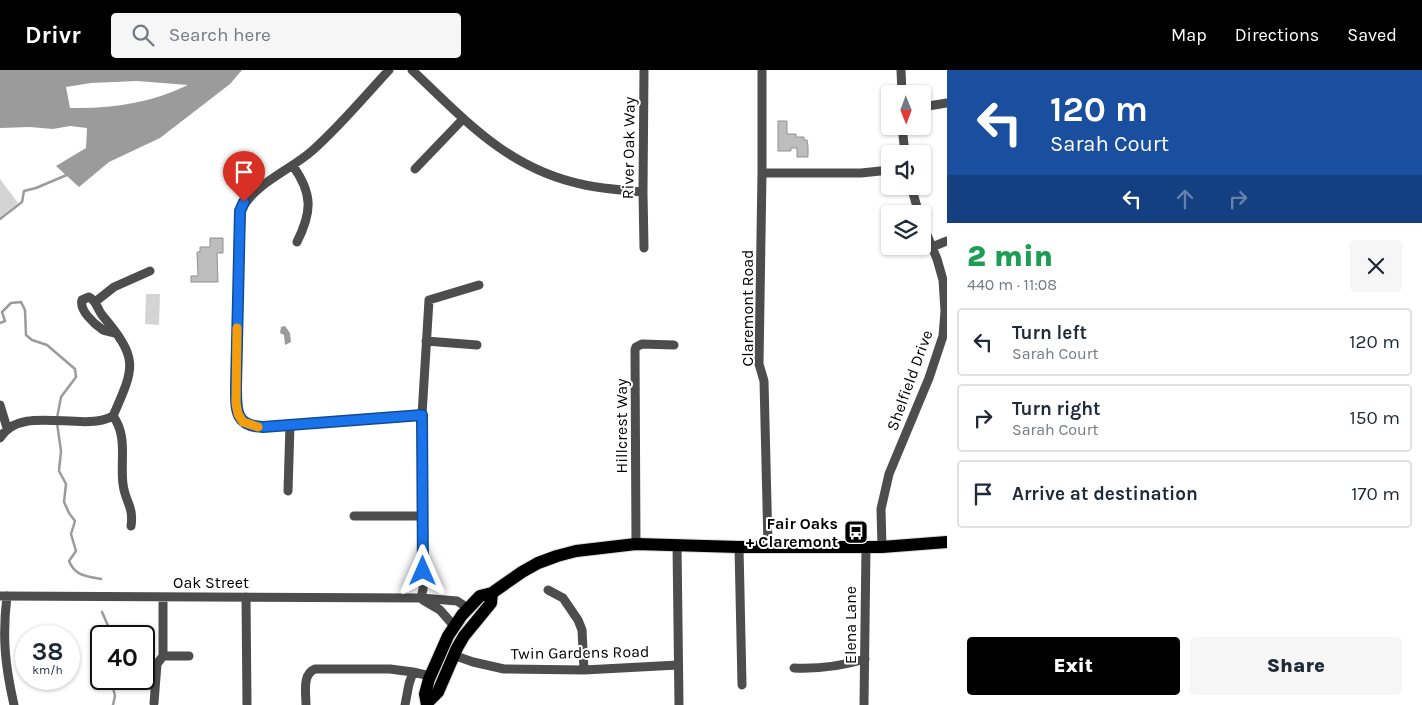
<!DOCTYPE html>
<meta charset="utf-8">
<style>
:root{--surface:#fff;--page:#f6f6f7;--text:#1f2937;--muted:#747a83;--line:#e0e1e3;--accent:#000}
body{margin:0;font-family:Karla,sans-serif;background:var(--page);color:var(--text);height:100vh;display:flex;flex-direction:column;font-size:19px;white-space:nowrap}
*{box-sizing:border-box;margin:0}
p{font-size:16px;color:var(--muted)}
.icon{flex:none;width:28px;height:28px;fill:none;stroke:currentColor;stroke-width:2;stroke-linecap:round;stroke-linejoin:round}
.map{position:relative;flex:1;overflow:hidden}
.sheet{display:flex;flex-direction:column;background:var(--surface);width:475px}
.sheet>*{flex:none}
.top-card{background:#1a4fa0;color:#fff;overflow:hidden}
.needle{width:32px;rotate:179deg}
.fabs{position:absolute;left:881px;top:15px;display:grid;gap:10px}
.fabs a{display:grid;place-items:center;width:50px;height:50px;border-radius:5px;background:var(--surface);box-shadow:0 1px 4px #0004;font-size:25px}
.speed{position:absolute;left:15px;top:555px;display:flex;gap:10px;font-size:25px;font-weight:700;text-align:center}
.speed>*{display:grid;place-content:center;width:65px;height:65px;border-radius:50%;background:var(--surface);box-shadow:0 1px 4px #0004;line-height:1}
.speed small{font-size:12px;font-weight:400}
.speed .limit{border:2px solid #111;border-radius:8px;background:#fff;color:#111}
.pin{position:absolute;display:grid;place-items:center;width:42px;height:42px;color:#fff;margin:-51px -21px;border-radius:50% 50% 50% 0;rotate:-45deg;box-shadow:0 0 5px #0007}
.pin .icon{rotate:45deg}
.me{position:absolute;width:55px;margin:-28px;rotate:0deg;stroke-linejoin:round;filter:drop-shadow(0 0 4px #0008)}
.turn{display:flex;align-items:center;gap:18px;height:105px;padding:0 20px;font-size:22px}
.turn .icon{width:65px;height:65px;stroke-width:2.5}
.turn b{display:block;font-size:35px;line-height:42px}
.lanes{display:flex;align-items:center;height:48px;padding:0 20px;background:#0003;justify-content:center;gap:25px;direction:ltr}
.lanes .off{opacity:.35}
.round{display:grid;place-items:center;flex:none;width:52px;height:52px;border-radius:5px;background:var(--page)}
.overview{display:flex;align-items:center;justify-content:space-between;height:85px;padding:0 20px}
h1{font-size:30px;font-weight:800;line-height:38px;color:#1e9e55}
.button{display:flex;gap:10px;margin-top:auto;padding:10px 20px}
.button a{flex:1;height:58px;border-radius:5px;background:var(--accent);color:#fff;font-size:20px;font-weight:800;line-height:58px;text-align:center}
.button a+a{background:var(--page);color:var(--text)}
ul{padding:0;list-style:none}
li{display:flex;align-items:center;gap:15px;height:68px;margin:0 10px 8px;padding:0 10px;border:2px solid var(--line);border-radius:5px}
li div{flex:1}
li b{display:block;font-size:19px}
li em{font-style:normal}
header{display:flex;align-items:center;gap:30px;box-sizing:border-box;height:70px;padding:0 25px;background:var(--accent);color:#fff}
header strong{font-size:24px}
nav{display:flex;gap:28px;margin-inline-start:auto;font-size:18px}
.search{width:350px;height:45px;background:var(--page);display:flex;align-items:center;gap:12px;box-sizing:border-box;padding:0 18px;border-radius:5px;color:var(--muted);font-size:19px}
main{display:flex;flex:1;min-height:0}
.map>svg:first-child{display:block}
.green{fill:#d4d4d4}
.water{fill:#9b9b9b;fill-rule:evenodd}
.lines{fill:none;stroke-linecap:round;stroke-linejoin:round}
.stream{stroke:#9b9b9b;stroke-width:2.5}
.building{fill:#bdbdbd;stroke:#919191}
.major-casing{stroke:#dbdbdb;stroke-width:14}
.minor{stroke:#4d4d4d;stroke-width:9}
.major{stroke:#000;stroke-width:12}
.route-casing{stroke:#114b97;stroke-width:12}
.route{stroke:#1a73e8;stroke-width:9}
.slow{stroke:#f59e0b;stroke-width:9}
.labels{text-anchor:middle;stroke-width:4;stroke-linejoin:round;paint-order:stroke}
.street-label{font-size:16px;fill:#000;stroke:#fff}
.poi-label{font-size:16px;font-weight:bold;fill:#000;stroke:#fff;text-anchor:end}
</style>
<header>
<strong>Drivr</strong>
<div class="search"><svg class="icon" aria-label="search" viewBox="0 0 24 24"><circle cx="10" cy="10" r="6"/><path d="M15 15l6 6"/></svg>Search here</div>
<nav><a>Map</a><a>Directions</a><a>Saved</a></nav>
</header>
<main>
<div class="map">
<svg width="947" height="635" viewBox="0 0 947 635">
<rect width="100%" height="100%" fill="#fff"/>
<path class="green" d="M0,109L18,133L0,148Z
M146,224H160L159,255L145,254Z"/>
<path class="water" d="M0,0H242L230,14L160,68L109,92L79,117L56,96L86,78L87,58L70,56L53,59L30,57L0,58ZM137,11L188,15C151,33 111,39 70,38L66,17L91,13Z
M285,256L290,263L291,272L285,275L284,265L280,263L281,257Z"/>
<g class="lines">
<path class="stream" d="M0,149L22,132L24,121L36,118L69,104
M0,253L5,251L2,242L11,233L21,232L25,240L26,265L32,270L47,275L75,299L76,307L61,327L57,348
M57,353L61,381L59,401L66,414L64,432L69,443L75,451L71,464L76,481L69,491C75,506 86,506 101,509
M102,542L109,558V566
M101,579L96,584L101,590
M111,609L115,626L113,635"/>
</g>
<path class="building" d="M778,51H787V64H796V67H804V70H807L808,76V87H797V78H791V81H778Z
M210,168H223V183H217L218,212H191V206H198L197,182H200V177H210Z"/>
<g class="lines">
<g class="major-casing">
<path id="major" d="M427,633L438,622L457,578L464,566L491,533L492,523
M427,635L425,624L429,609L448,566L462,545L480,526L492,523L522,502L538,493L557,486L576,481L636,474L739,477H882L947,472"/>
</g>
<path class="minor" d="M389,0C364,27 340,56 313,80C291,100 253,114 241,141L236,333C237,347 243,355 257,357L422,345
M412,0C466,51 509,100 585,115C604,119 623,120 643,122
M762,0V103L759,294L764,311L768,476
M901,0L902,24
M922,37L947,33
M902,56L905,84
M293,96C313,124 312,142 297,172
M415,99L463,49
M762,103H861L890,100
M911,116L919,144
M932,177L947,171
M644,178L643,122L644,0
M95,232L114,217L150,201
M426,271L477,275
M0,335L7,358
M113,346C135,296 139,289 102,245C97,239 97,231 89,227L82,230C79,240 94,254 103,260C106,261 111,262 115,263
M113,346C128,366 120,391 123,414C125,432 134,436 131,456
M0,368C21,333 82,363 113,346
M288,421L290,355
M354,446H423
M636,474L635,280L636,277L642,274L674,275
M677,474L679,635
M739,477L742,615
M882,477L881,439L889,404L929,308L943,266L945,241L943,210L937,189L922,153
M548,520L563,528L578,550L582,560L584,600
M0,526L421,528L457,531L468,538
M7,526C2,567 5,595 14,635
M246,527L247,635
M421,528L423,519L422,345L429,230L479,215
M423,530L440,540L454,556
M453,585L473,592L504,599L584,600L678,595
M163,586H189
M794,598C818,599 842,596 865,589
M154,633L157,594L163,586V527
M864,634L866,477
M306,635C306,623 302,604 315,599H390L413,602
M405,635L409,614L413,602L430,606"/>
<use href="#major" class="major"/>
</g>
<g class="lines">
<g class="route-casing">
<path id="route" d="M244,132L240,141L236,317C236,340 235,356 263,357L422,345L423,501"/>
</g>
<use href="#route" class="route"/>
<path class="slow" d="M237,258L236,333L238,344L243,352L258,357"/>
</g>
<defs>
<g id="bus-square" transform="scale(1.25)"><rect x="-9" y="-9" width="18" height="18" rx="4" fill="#000" stroke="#fff"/><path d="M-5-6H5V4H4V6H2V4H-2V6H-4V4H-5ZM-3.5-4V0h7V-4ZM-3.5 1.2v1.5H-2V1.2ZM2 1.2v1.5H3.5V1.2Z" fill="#fff"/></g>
</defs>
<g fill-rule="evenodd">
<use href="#bus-square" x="856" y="462"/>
</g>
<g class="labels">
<g class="street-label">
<text transform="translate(628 78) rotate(-89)" y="6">River Oak Way</text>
<text transform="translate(747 238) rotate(-90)" y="6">Claremont Road</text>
<text transform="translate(909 310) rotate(-70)" y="6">Shelfield Drive</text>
<text transform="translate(621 356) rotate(-90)" y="6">Hillcrest Way</text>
<text x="211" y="518">Oak Street</text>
<text transform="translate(850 555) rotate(-90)" y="6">Elena Lane</text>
<text transform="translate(580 582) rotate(-1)" y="6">Twin Gardens Road</text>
</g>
<g class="poi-label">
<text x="838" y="459">Fair Oaks<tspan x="838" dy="18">+ Claremont</tspan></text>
</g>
</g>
</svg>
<div class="fabs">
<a><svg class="needle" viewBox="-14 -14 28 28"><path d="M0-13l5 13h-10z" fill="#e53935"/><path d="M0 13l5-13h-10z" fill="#747a83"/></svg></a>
<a><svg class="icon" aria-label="sound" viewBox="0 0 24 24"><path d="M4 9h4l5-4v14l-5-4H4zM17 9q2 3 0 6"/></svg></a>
<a><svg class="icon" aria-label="layers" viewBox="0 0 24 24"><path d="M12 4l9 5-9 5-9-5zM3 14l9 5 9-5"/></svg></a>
</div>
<div class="speed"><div>38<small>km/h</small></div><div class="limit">40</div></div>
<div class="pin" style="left:244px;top:132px;background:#d93025"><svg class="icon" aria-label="arrive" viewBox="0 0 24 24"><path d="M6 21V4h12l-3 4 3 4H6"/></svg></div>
<svg class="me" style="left:423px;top:501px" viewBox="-20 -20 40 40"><path d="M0-17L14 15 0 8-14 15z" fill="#1a73e8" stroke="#fff" stroke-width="4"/></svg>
</div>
<section class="sheet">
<div class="top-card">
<div class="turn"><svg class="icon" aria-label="left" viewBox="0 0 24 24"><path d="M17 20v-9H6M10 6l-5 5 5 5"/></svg><div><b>120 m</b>Sarah Court</div></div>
<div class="lanes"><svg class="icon" aria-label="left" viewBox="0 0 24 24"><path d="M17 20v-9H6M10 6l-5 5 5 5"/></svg><svg class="icon off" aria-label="ahead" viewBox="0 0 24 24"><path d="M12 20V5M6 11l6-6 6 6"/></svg><svg class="icon off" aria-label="right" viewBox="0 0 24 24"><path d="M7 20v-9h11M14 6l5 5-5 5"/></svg></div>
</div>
<div class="overview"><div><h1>2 min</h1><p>440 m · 11:08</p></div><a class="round"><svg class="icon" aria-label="close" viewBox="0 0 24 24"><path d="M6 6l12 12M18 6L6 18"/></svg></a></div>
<ul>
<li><svg class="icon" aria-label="left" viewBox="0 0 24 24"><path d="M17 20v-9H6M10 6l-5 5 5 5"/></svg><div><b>Turn left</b><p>Sarah Court</p></div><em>120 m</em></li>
<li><svg class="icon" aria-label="right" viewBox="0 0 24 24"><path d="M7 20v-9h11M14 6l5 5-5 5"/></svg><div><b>Turn right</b><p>Sarah Court</p></div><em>150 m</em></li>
<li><svg class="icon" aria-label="arrive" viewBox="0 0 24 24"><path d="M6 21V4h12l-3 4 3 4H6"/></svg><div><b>Arrive at destination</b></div><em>170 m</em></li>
</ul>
<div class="button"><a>Exit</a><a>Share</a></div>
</section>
</main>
